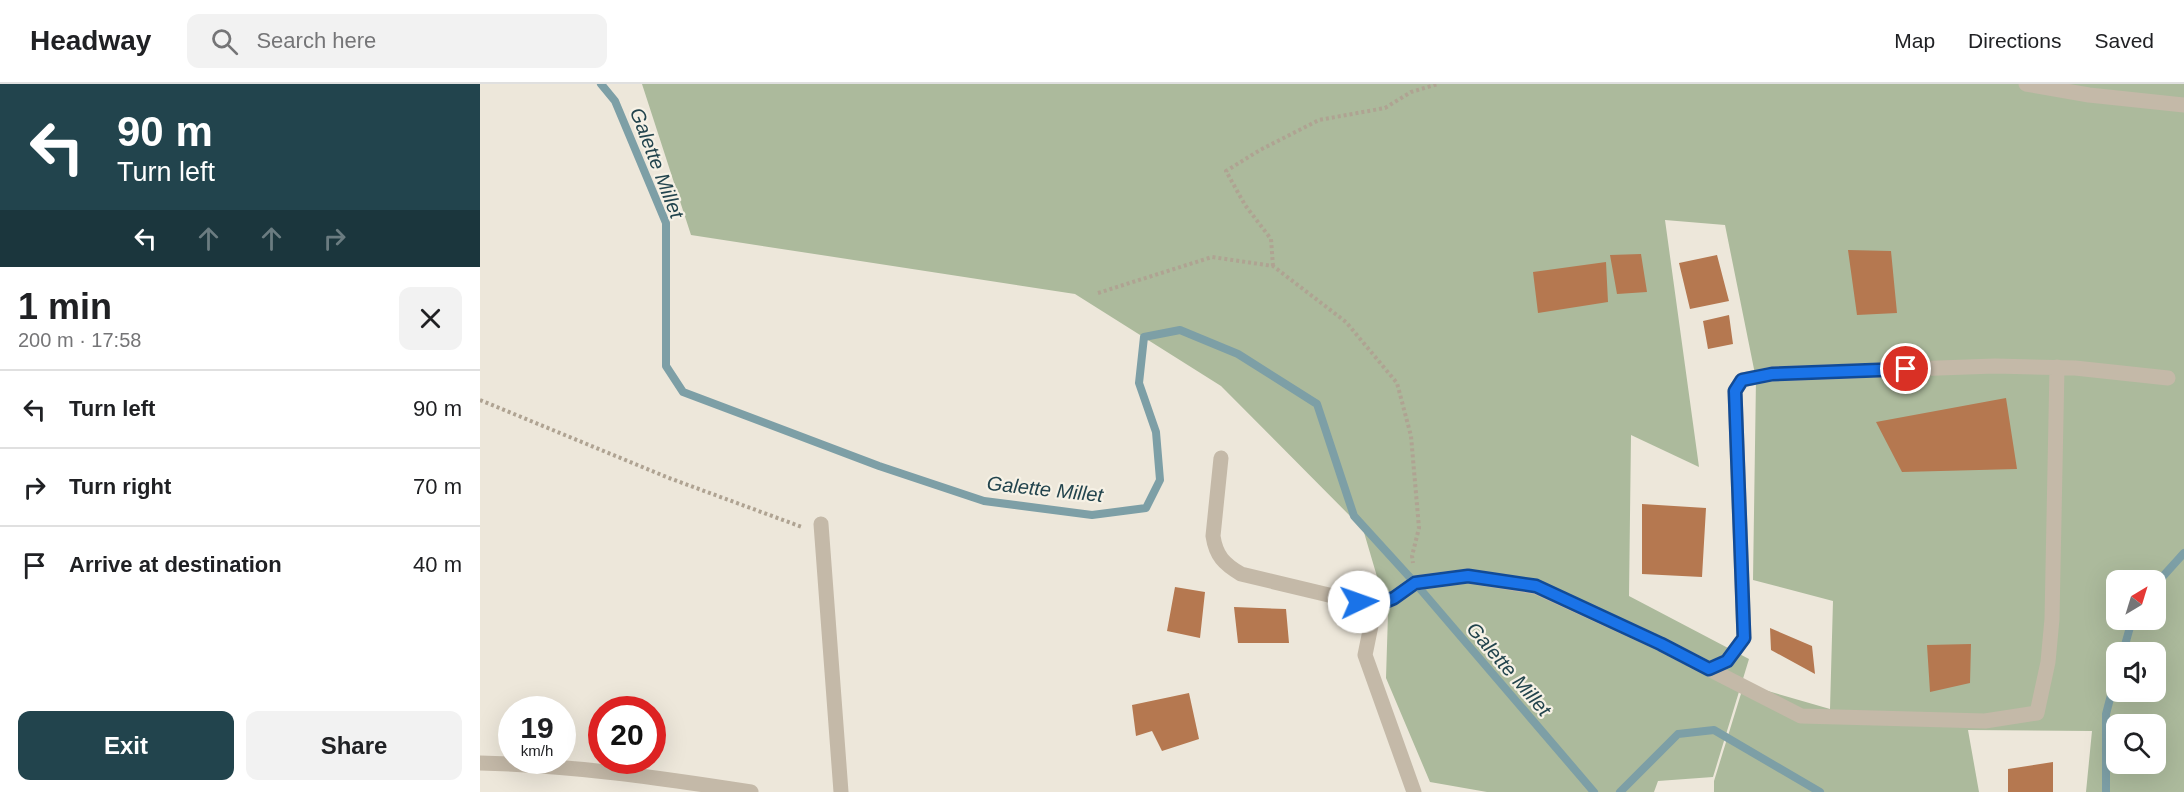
<!DOCTYPE html>
<meta charset="utf-8">
<style>
:root{--surface:#fff;--page:#f2f2f2;--text:#202124;--muted:#757577;--line:#e0e0e0;--accent:#22444d}
body{margin:0;font-family:Helvetica,sans-serif;background:var(--page);color:var(--text);height:100vh;display:flex;flex-direction:column;font-size:22px;white-space:nowrap}
*{box-sizing:border-box;margin:0}
p{font-size:20px;color:var(--muted)}
.icon{flex:none;width:33px;height:33px;fill:none;stroke:currentColor;stroke-width:2;stroke-linecap:round;stroke-linejoin:round}
.map{position:relative;flex:1;overflow:hidden}
.panel{display:flex;flex-direction:column;background:var(--surface);width:480px}
.panel>*{flex:none}
.top-card{background:#22444d;color:#fff;overflow:hidden}
.needle{width:39px;rotate:38deg}
.controls{position:absolute;left:1626px;top:486px;display:grid;gap:12px}
.controls a{display:grid;place-items:center;width:60px;height:60px;border-radius:12px;background:var(--surface);box-shadow:0 6px 24px #0002;font-size:30px}
.speed{position:absolute;left:18px;top:612px;display:flex;gap:12px;font-size:30px;font-weight:700;text-align:center}
.speed>*{display:grid;place-content:center;width:78px;height:78px;border-radius:50%;background:var(--surface);box-shadow:0 6px 24px #0002;line-height:1}
.speed small{font-size:15px;font-weight:400}
.speed .limit{border:9px solid #d22;background:#fff;color:#111}
.pin{position:absolute;display:grid;place-items:center;width:51px;height:51px;color:#fff;margin:-26px;border:3px solid #fff;border-radius:50%;box-shadow:0 2px 6px #0007}
.me{position:absolute;width:66px;margin:-33px;rotate:87deg;stroke-linejoin:round;filter:drop-shadow(0 0 4px #0008)}
.turn{display:flex;align-items:center;gap:21px;height:126px;padding:0 18px;font-size:27px}
.turn .icon{width:78px;height:78px;stroke-width:2.5}
.turn b{display:block;font-size:42px;line-height:51px}
.lanes{display:flex;align-items:center;height:57px;padding:0 18px;background:#0003;justify-content:center;gap:30px;direction:ltr}
.lanes .off{opacity:.35}
.round{display:grid;place-items:center;flex:none;width:63px;height:63px;border-radius:12px;background:var(--page)}
.headline{display:flex;align-items:center;justify-content:space-between;height:102px;padding:0 18px}
h1{font-size:36px;font-weight:800;line-height:45px}
.button{display:flex;gap:12px;margin-top:auto;padding:12px 18px}
.button a{flex:1;height:69px;border-radius:12px;background:var(--accent);color:#fff;font-size:24px;font-weight:800;line-height:69px;text-align:center}
.button a+a{background:var(--page);color:var(--text)}
ul{padding:0;list-style:none}
li{display:flex;align-items:center;gap:18px;height:78px;padding:0 18px;border-top:2px solid var(--line)}
li div{flex:1}
li b{display:block;font-size:22px}
li em{font-style:normal}
header{display:flex;align-items:center;gap:36px;box-sizing:border-box;height:84px;padding:0 30px;background:var(--surface);border-bottom:2px solid var(--line)}
header strong{font-size:28px}
nav{display:flex;gap:33px;margin-inline-start:auto;font-size:21px}
.search{width:420px;height:54px;background:var(--page);display:flex;align-items:center;gap:15px;box-sizing:border-box;padding:0 21px;border-radius:12px;color:var(--muted);font-size:22px}
main{display:flex;flex:1;min-height:0}
.map>svg:first-child{display:block}
.green{fill:#acba9c;fill-rule:evenodd}
.lines{fill:none;stroke-linecap:round;stroke-linejoin:round}
.stream{stroke:#7d9fa6;stroke-width:8}
.building{fill:#b57850}
.path{stroke:#afa392;stroke-width:4;stroke-dasharray:3 3;stroke-linecap:butt}
.minor{stroke:#c4b9a8;stroke-width:15}
.route-casing{stroke:#114b97;stroke-width:15}
.route{stroke:#1a73e8;stroke-width:10}
.labels{text-anchor:middle;stroke-width:4.5;stroke-linejoin:round;paint-order:stroke}
.water-label{font-size:20px;font-style:italic;fill:#22444d;stroke:#f6f1e5}
</style>
<header>
<strong>Headway</strong>
<div class="search"><svg class="icon" aria-label="search" viewBox="0 0 24 24"><circle cx="10" cy="10" r="6"/><path d="M15 15l6 6"/></svg>Search here</div>
<nav><a>Map</a><a>Directions</a><a>Saved</a></nav>
</header>
<main>
<section class="panel">
<div class="top-card">
<div class="turn"><svg class="icon" aria-label="left" viewBox="0 0 24 24"><path d="M17 20v-9H6M10 6l-5 5 5 5"/></svg><div><b>90 m</b>Turn left</div></div>
<div class="lanes"><svg class="icon" aria-label="left" viewBox="0 0 24 24"><path d="M17 20v-9H6M10 6l-5 5 5 5"/></svg><svg class="icon off" aria-label="ahead" viewBox="0 0 24 24"><path d="M12 20V5M6 11l6-6 6 6"/></svg><svg class="icon off" aria-label="ahead" viewBox="0 0 24 24"><path d="M12 20V5M6 11l6-6 6 6"/></svg><svg class="icon off" aria-label="right" viewBox="0 0 24 24"><path d="M7 20v-9h11M14 6l5 5-5 5"/></svg></div>
</div>
<div class="headline"><div><h1>1 min</h1><p>200 m · 17:58</p></div><a class="round"><svg class="icon" aria-label="close" viewBox="0 0 24 24"><path d="M6 6l12 12M18 6L6 18"/></svg></a></div>
<ul>
<li><svg class="icon" aria-label="left" viewBox="0 0 24 24"><path d="M17 20v-9H6M10 6l-5 5 5 5"/></svg><div><b>Turn left</b></div><em>90 m</em></li>
<li><svg class="icon" aria-label="right" viewBox="0 0 24 24"><path d="M7 20v-9h11M14 6l5 5-5 5"/></svg><div><b>Turn right</b></div><em>70 m</em></li>
<li><svg class="icon" aria-label="arrive" viewBox="0 0 24 24"><path d="M6 21V4h12l-3 4 3 4H6"/></svg><div><b>Arrive at destination</b></div><em>40 m</em></li>
</ul>
<div class="button"><a>Exit</a><a>Share</a></div>
</section>
<div class="map">
<svg width="1704" height="708" viewBox="0 0 1704 708">
<rect width="100%" height="100%" fill="#ede7da"/>
<path class="green" d="M162,0H1704V708H1606L1612,647L1488,646L1499,708H1234V697L1264,600L1350,625L1353,517L1273,496L1276,295L1245,141L1185,136L1219,383L1151,351L1149,512L1269,575L1233,693L1178,697L1174,708H1007L950,698L906,594L908,530L883,445L741,302L595,210L211,151ZM1636,496H1676V536H1636ZM1636,568H1676V608H1636ZM1636,640H1676V680H1636Z"/>
<g class="lines">
<path class="stream" d="M121,0L135,17L186,139V282L203,308L399,382L504,417L612,431L666,424L680,396L676,348L659,299L664,253L700,246L758,270L837,320L874,432L935,499L1114,708
M1676,500L1704,469
M1643,568L1652,536
M1140,708L1198,650L1234,646L1340,708
M1626,708V630L1636,592"/>
</g>
<path class="building" d="M1368,166L1411,167L1417,229L1377,231Z
M1161,170L1167,208L1137,210L1130,171Z
M1237,171L1249,217L1210,225L1199,179Z
M1126,178L1128,218L1058,229L1053,188Z
M1249,231L1253,260L1228,265L1223,237Z
M1526,314L1537,385L1422,388L1396,338Z
M1162,420L1226,424L1222,493L1162,490Z
M695,503L725,508L720,554L687,547Z
M754,523L806,525L809,559H758Z
M1290,544L1332,562L1335,590L1291,566Z
M1491,560L1490,599L1450,608L1447,561Z
M709,609L719,655L682,667L672,647L656,652L652,621Z
M1573,678V708H1528V685Z"/>
<g class="lines">
<path class="path" d="M793,182L791,155L765,121L746,87L780,66L839,36L905,24L931,8L958,0
M618,209L732,173L793,182L866,238L917,299L931,352L939,444L932,472L933,479
M0,316L189,394L322,443"/>
<path class="minor" d="M1546,0L1609,11L1704,21
M741,374L733,452C736,472 744,480 761,490L895,522
M341,440L361,708
M1229,585L1321,632L1505,637L1557,629L1568,578L1572,535L1577,283
M0,679C91,681 181,694 271,708
M934,708L885,571L895,522L914,514L935,499L988,492L1056,503L1181,560L1229,585L1247,577L1264,554L1255,307L1262,296L1292,290L1515,282L1595,284L1688,294"/>
</g>
<g class="lines">
<g class="route-casing">
<path id="route" d="M879,518L895,522L914,514L935,499L988,492L1056,502L1181,560L1229,585L1247,577L1264,554L1255,307L1262,296L1292,290L1426,285"/>
</g>
<use href="#route" class="route"/>
</g>
<g class="labels">
<g class="water-label">
<text transform="translate(177 79) rotate(69)" y="7">Galette Millet</text>
<text transform="translate(565 405) rotate(6)" y="7">Galette Millet</text>
<text transform="translate(1029 585) rotate(49)" y="7">Galette Millet</text>
</g>
</g>
</svg>
<div class="controls">
<a><svg class="needle" viewBox="-14 -14 28 28"><path d="M0-13l5 13h-10z" fill="#e53935"/><path d="M0 13l5-13h-10z" fill="#757577"/></svg></a>
<a><svg class="icon" aria-label="sound" viewBox="0 0 24 24"><path d="M4 9h4l5-4v14l-5-4H4zM17 9q2 3 0 6"/></svg></a>
<a><svg class="icon" aria-label="search" viewBox="0 0 24 24"><circle cx="10" cy="10" r="6"/><path d="M15 15l6 6"/></svg></a>
</div>
<div class="speed"><div>19<small>km/h</small></div><div class="limit">20</div></div>
<div class="pin" style="left:1426px;top:285px;background:#d93025"><svg class="icon" aria-label="arrive" viewBox="0 0 24 24"><path d="M6 21V4h12l-3 4 3 4H6"/></svg></div>
<svg class="me" style="left:879px;top:518px" viewBox="-20 -20 40 40"><circle r="19" fill="#fff"/><path d="M0-13L10 11 0 6-10 11z" fill="#1a73e8"/></svg>
</div>
</main>
